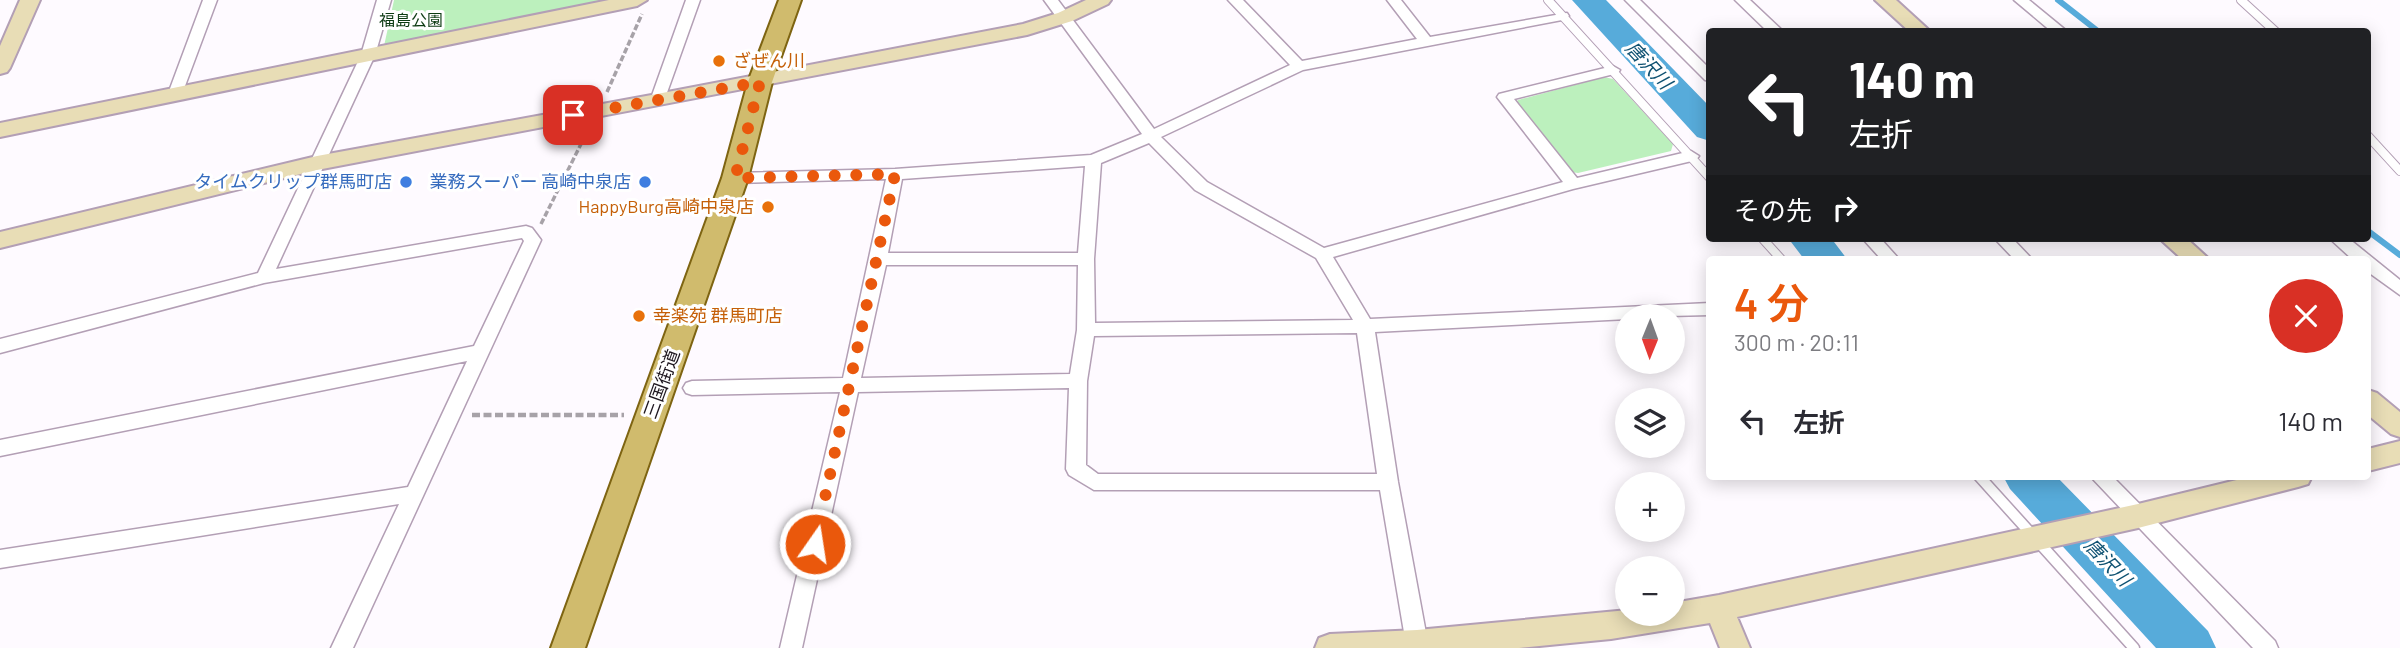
<!DOCTYPE html>
<html lang="ja">
<meta charset="utf-8">
<style>
:root{--surface:#fff;--page:#f7f7f7;--text:#2b2b33;--muted:#7c7c81;--accent:#ea580c}
body{margin:0;font-family:Barlow,"Noto Sans JP",sans-serif;background:var(--page);color:var(--text);height:100vh;display:flex;flex-direction:column;font-size:26px;white-space:nowrap}
*{box-sizing:border-box;margin:0}
p{font-size:23px;color:var(--muted)}
.icon{flex:none;width:38px;height:38px;fill:none;stroke:currentColor;stroke-width:2;stroke-linecap:round;stroke-linejoin:round}
.map{position:relative;flex:1;overflow:hidden}
.details{position:absolute;left:1706px;top:256px;width:665px;height:224px;display:flex;flex-direction:column;background:var(--surface);border-radius:7px;box-shadow:0 4px 18px #0003}
.details>*{flex:none}
.top-card{position:absolute;left:1706px;top:28px;width:665px;height:214px;border-radius:7px;box-shadow:0 4px 18px #0003;background:#202124;color:#fff;overflow:hidden}
.needle{width:46px;rotate:181deg}
.controls{position:absolute;left:1615px;top:304px;display:grid;gap:14px}
.controls a{display:grid;place-items:center;width:70px;height:70px;border-radius:50%;background:var(--surface);box-shadow:0 4px 18px #0003;font-size:35px}
.pin{position:absolute;display:grid;place-items:center;width:60px;height:60px;color:#fff;margin:-30px;border-radius:14px;box-shadow:0 4px 10px #0006}
.me{position:absolute;width:77px;margin:-38px;rotate:13deg;stroke-linejoin:round;filter:drop-shadow(0 0 5px #0008)}
.turn{display:flex;align-items:center;gap:24px;height:147px;padding:0 28px;font-size:32px}
.turn .icon{width:91px;height:91px;stroke-width:2.5}
.turn b{display:block;font-size:49px;line-height:60px}
.then{display:flex;align-items:center;height:66px;padding:0 28px;background:#0003;gap:14px;font-size:26px}
.round{display:grid;place-items:center;flex:none;width:74px;height:74px;border-radius:37px;background:var(--page)}
.summary{display:flex;align-items:center;justify-content:space-between;height:119px;padding:0 28px}
h1{font-size:42px;font-weight:600;line-height:52px;color:var(--accent)}
ul{padding:0;list-style:none}
li{display:flex;align-items:center;gap:21px;height:91px;padding:0 28px}
li div{flex:1}
li b{display:block;font-size:26px}
li em{font-style:normal}
.map>svg:first-child{display:block}
.green{fill:#bcf0bd}
.lines{fill:none;stroke-linecap:round;stroke-linejoin:round}
.stream{stroke:#57abda;stroke-width:6}
.river{fill:#57abda;fill-rule:evenodd}
.lane-far1-casing{stroke:#b39fb5;stroke-width:10}
.lane-casing{stroke:#b39fb5;stroke-width:13}
.street-casing{stroke:#b39fb5;stroke-width:3}
.secondary-casing{stroke:#b39fb5;stroke-width:4}
.primary-casing{stroke:#7e6412;stroke-width:4}
.path-far1{stroke:#a7a2a8;stroke-width:3.5;stroke-dasharray:6 2.5;stroke-linecap:butt}
.path{stroke:#a7a2a8;stroke-width:4.5;stroke-dasharray:8 3.5;stroke-linecap:butt}
.lane-far1{stroke:#fff;stroke-width:8}
.lane{stroke:#fff;stroke-width:10}
.street{fill:#fff;fill-rule:evenodd}
.secondary{fill:#e8ddb6;fill-rule:evenodd}
.primary{fill:#d0bb6d;fill-rule:evenodd}
.route{stroke:#ea580c;stroke-width:12;stroke-dasharray:0 21.6}
.food-dot{fill:#e8710a;stroke:#fff;stroke-width:2.5}
.shop-dot{fill:#3f7fe0;stroke:#fff;stroke-width:2.5}
.labels{text-anchor:middle;stroke-width:6;stroke-linejoin:round;paint-order:stroke}
.far-park-label{font-size:16px;fill:#0d3b13;stroke:#fff}
.food-label{font-size:18px;fill:#c56008;stroke:#fff;text-anchor:start}
.shop-label{font-size:18px;fill:#366cbe;stroke:#fff;text-anchor:end}
.street-label{font-size:18px;fill:#1e171f;stroke:#fff}
.water-label{font-size:19px;font-style:italic;fill:#0f5272;stroke:#fff}
</style>
<div class="map">
<svg width="2400" height="648" viewBox="0 0 2400 648">
<rect width="100%" height="100%" fill="#fefaff"/>
<path class="green" d="M394,0H606L384,46Z
M1604,77L1613,79L1673,144L1671,151L1578,173L1571,172L1515,104L1518,100Z"/>
<g class="lines">
<path class="stream" d="M2058,0L2099,32
M2368,231L2400,255"/>
<path class="river" d="M1572,0H1606L1710,107V141L1697,137Z
M1788,238H1831L1847,259H1804Z
M2003,476H2056L2208,631L2216,648H2156L2010,489Z"/>
<g class="lane-far1-casing">
<path id="lane-far1" d="M1548,0L1710,178
M2241,0L2276,32
M2368,136L2400,171
M1762,238L1781,259"/>
</g>
<g class="lane-casing">
<path id="lane" d="M1979,476L2134,648"/>
</g>
<g class="street-casing">
<path id="street" d="M203,0H217L182,94L175,99L170,97L168,94Z
M377,0H391L375,55L276,269L526,226L532,228L541,240L353,648H331L399,504L0,568V550L408,487L467,361L0,456V440L474,346L524,241L522,238L264,283L0,353V339L258,273L361,55Z
M686,0H700L664,101L662,104H652L650,101Z
M1044,0H1058L1154,129L1290,65L1228,0H1243L1302,61L1417,39L1387,0H1401L1430,37L1567,13L1569,16L1562,20L1303,70L1161,137L1207,182L1324,248L1563,182L1497,97L1499,94L1613,66L1620,70L1618,73L1514,99L1577,178L1691,151L1699,156L1696,160L1573,189L1333,257L1370,319L1710,303V315L1628,317V319L1375,332L1398,482L1428,644L1426,648H1408L1406,644L1380,490H1094L1069,475L1066,469L1069,388L858,392L802,648H780L840,392L692,395L686,393L683,388L686,383L692,381L843,378L886,179L735,183L727,178L735,173L895,169L1091,155L1142,134ZM1149,143L1195,190L1316,258L1353,320L1095,323L1094,259L1101,163ZM1085,166L1078,253H888L902,179ZM886,265H1078L1077,330L1070,374L861,378ZM1357,333L1377,474H1098L1086,465L1087,381L1094,336Z
M1625,0H1640L1710,69V81L1705,80Z
M1735,0H1750L1784,32H1768Z
M2014,0H2029L2068,32H2052Z
M1862,238H1880L1899,259H1881Z
M1994,238H2012L2032,259H2014Z
M2329,238H2348L2400,280V295L2368,272V259H2352Z
M2090,476H2112L2275,641L2278,648H2253Z"/>
</g>
<g class="secondary-casing">
<path id="secondary" d="M20,0H40L10,68L7,72L0,74V46Z
M609,0H647L637,6L0,137V123Z
M1086,0H1111L1108,4L1072,21L1027,35L317,170L0,248V232L317,156L657,94L1023,24L1058,13Z
M1875,0H1896L1931,32H1910Z
M2159,238H2186L2209,259H2182Z
M2368,390L2377,393L2400,412V437L2391,434L2368,415Z
M2400,441V463L2368,471V449Z
M2253,476H2312L2308,484L2298,487L2138,528L1737,617L1750,648H1720L1710,623L1611,639L1519,648H1315L1319,638L1330,634L1417,630L1628,610V614H1673V603L1719,595L2138,504Z"/>
</g>
<g class="primary-casing">
<path id="primary" d="M779,0H801L772,82L748,178L585,648H551L722,178L748,82Z"/>
</g>
<path class="path-far1" d="M398,15L405,24L415,28
M607,92L642,14
M541,224L589,128"/>
<path class="path" d="M472,415H624"/>
<use href="#lane-far1" class="lane-far1"/>
<use href="#lane" class="lane"/>
<use href="#street" class="street"/>
<use href="#secondary" class="secondary"/>
<use href="#primary" class="primary"/>
</g>
<g class="lines">
<path class="route" d="M573,115L760,82L735,178L895,174L815,544"/>
</g>
<g class="food-dot">
<circle cx="719" cy="61" r="7"/>
<circle cx="768" cy="207" r="7"/>
<circle cx="639" cy="316" r="7"/>
</g>
<g class="shop-dot">
<circle cx="406" cy="182" r="7"/>
<circle cx="645" cy="182" r="7"/>
</g>
<g class="labels">
<g class="far-park-label">
<text x="411" y="26">福島公園</text>
</g>
<g class="food-label">
<text x="733" y="67">ざぜん川</text>
<text x="754" y="213" text-anchor="end">HappyBurg高崎中泉店</text>
<text x="653" y="322">幸楽苑 群馬町店</text>
</g>
<g class="shop-label">
<text x="392" y="188">タイムクリップ群馬町店</text>
<text x="631" y="188">業務スーパー 高崎中泉店</text>
</g>
<g class="street-label">
<text transform="translate(662 384) rotate(-70)" y="6">三国街道</text>
</g>
<g class="water-label">
<text transform="translate(1649 65) rotate(47)" y="7">唐沢川</text>
<text transform="translate(2108 562) rotate(46)" y="7">唐沢川</text>
</g>
</g>
</svg>
<div class="controls">
<a><svg class="needle" viewBox="-14 -14 28 28"><path d="M0-13l5 13h-10z" fill="#e53935"/><path d="M0 13l5-13h-10z" fill="#7c7c81"/></svg></a>
<a><svg class="icon" aria-label="layers" viewBox="0 0 24 24"><path d="M12 4l9 5-9 5-9-5zM3 14l9 5 9-5"/></svg></a>
<a>+</a>
<a>−</a>
</div>
<div class="pin" style="left:573px;top:115px;background:#d93025"><svg class="icon" aria-label="arrive" viewBox="0 0 24 24"><path d="M6 21V4h12l-3 4 3 4H6"/></svg></div>
<svg class="me" style="left:815px;top:544px" viewBox="-20 -20 40 40"><circle r="17" fill="#ea580c" stroke="#fff" stroke-width="3"/><path d="M0-11L8 9 0 5-8 9z" fill="#fff"/></svg>
<div class="top-card">
<div class="turn"><svg class="icon" aria-label="left" viewBox="0 0 24 24"><path d="M17 20v-9H6M10 6l-5 5 5 5"/></svg><div><b>140 m</b>左折</div></div>
<div class="then">その先<svg class="icon" aria-label="right" viewBox="0 0 24 24"><path d="M7 20v-9h11M14 6l5 5-5 5"/></svg></div>
</div>
<section class="details">
<div class="summary"><div><h1>4 分</h1><p>300 m · 20:11</p></div><a class="round" style="background:#d93025;color:#fff"><svg class="icon" aria-label="close" viewBox="0 0 24 24"><path d="M6 6l12 12M18 6L6 18"/></svg></a></div>
<ul>
<li><svg class="icon" aria-label="left" viewBox="0 0 24 24"><path d="M17 20v-9H6M10 6l-5 5 5 5"/></svg><div><b>左折</b></div><em>140 m</em></li>
</ul>
</section>
</div>
